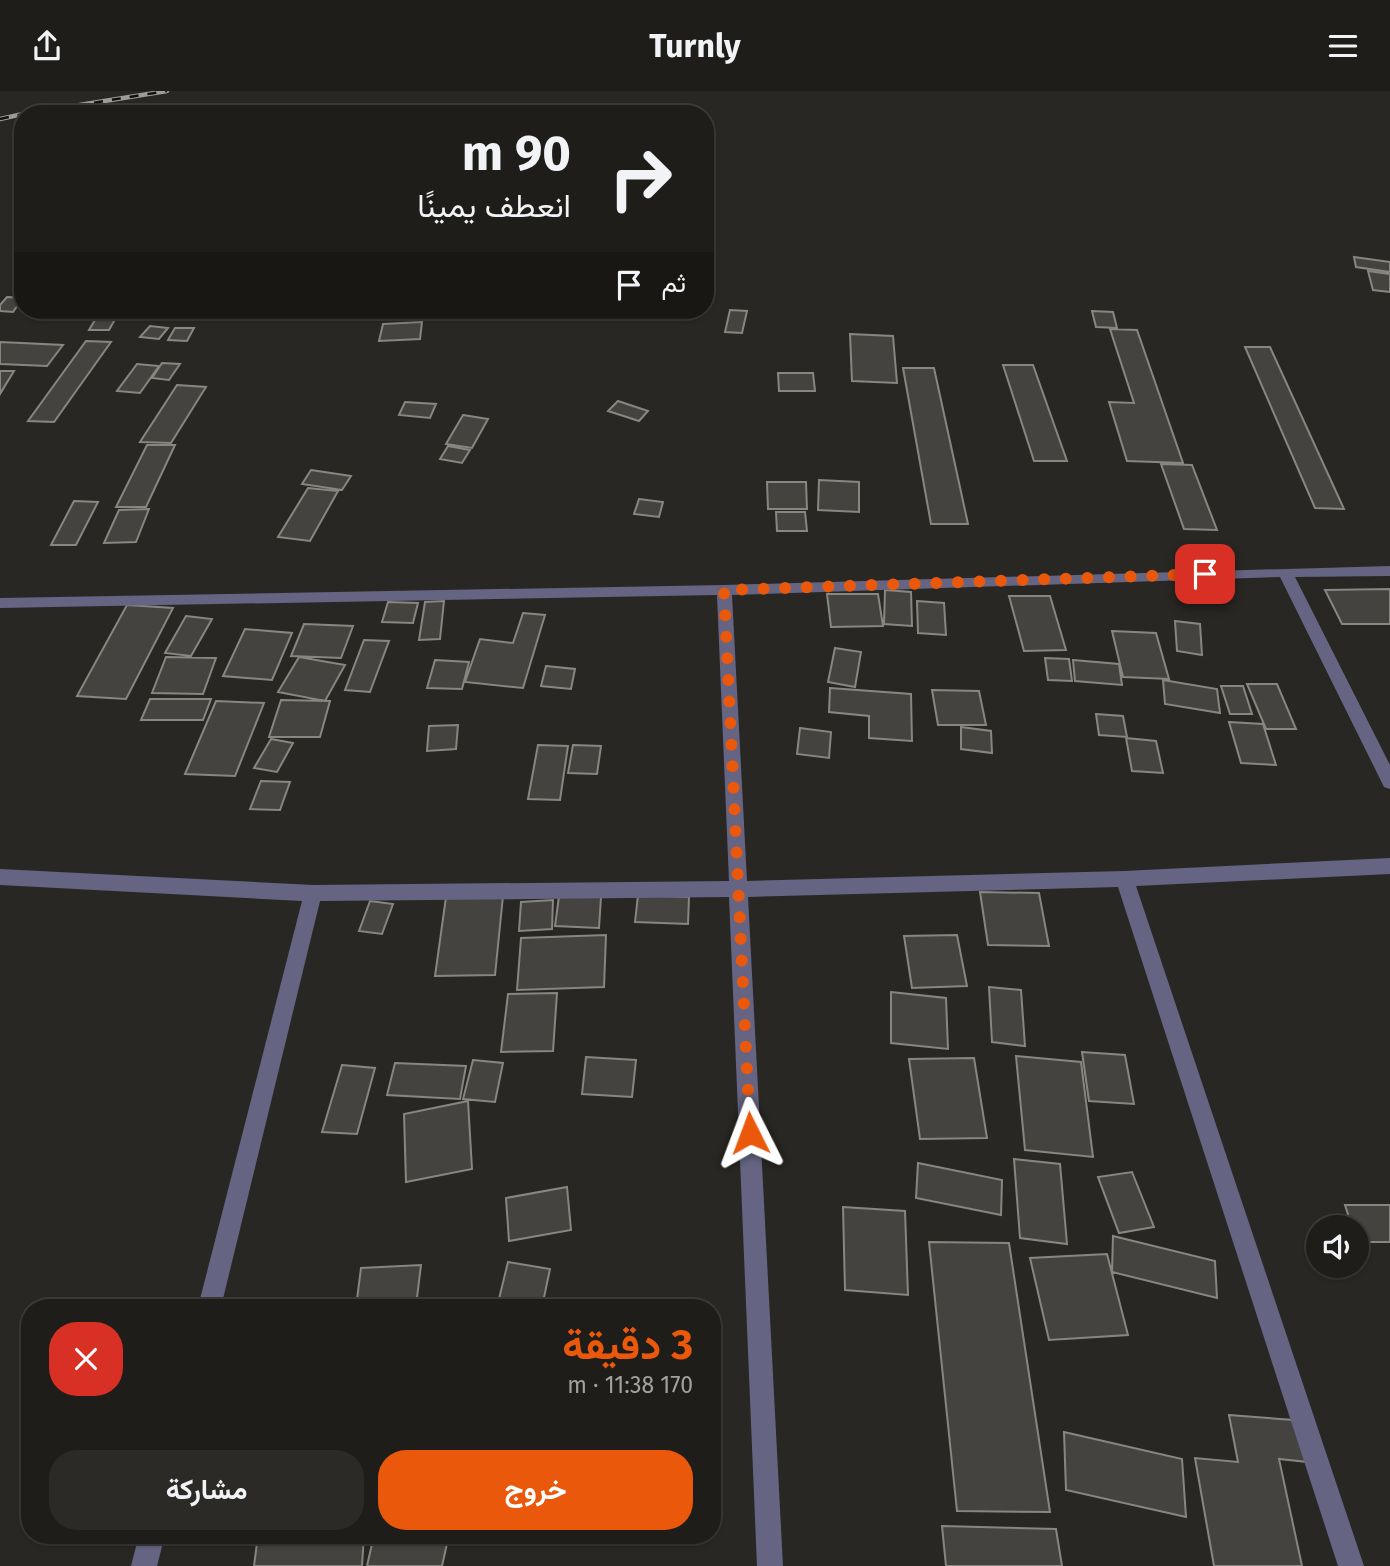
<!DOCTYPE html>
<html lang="ar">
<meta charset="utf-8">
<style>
:root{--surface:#1f1d1a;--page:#2c2a27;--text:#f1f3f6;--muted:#a1a2a2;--line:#3c3b39;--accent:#ea580c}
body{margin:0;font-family:"Fira Sans",Vazirmatn,sans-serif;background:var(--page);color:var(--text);direction:rtl;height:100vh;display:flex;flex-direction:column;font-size:26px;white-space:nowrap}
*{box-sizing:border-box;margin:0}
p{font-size:23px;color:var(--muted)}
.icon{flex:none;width:38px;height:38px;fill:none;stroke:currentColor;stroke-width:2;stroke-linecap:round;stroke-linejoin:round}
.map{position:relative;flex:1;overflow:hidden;direction:ltr}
.sheet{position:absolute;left:21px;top:1208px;width:700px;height:245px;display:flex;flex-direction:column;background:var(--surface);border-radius:28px;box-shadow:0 2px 5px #0004,0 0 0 2px var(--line);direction:rtl}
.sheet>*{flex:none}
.guide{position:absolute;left:14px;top:14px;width:700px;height:214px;border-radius:28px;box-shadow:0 2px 5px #0004,0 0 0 2px var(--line);direction:rtl;background:#1f1d1a;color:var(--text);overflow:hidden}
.fabs{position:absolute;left:1306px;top:1124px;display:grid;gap:14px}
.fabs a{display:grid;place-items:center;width:63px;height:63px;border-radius:50%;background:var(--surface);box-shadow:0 2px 5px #0004,0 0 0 2px var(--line);font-size:35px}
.pin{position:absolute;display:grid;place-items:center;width:60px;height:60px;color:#fff;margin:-30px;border-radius:14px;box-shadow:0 4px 10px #0006}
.me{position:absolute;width:77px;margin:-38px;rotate:357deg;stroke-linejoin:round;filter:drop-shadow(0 0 5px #0008)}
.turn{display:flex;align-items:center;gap:24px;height:147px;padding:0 28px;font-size:32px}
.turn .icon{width:91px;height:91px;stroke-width:2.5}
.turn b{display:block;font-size:49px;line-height:60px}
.then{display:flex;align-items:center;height:66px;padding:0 28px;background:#0003;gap:14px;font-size:26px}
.round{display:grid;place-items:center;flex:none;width:74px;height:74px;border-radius:28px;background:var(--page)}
.head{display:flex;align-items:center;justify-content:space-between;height:119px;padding:0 28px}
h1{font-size:42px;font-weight:700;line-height:52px;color:var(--accent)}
.primary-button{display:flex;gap:14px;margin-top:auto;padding:14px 28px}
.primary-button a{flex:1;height:80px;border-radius:28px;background:var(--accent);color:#fff;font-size:28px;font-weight:700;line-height:80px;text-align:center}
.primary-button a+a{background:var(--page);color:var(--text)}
header{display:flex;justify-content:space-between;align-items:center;height:91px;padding:0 28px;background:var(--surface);font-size:32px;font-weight:700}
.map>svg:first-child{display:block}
.building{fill:#45433f;stroke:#888681;stroke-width:2}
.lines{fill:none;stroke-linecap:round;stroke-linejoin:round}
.minor{fill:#656583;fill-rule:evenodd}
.rail-casing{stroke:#9e9c99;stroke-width:4.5}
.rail{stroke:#11100e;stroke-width:2.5;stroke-dasharray:9;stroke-linecap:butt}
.route{stroke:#ea580c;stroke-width:12;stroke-dasharray:0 21.6}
</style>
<header><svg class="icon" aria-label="menu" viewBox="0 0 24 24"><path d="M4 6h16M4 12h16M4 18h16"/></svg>Turnly<svg class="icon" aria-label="share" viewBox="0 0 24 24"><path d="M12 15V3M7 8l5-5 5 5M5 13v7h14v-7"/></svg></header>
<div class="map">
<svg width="1390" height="1475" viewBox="0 0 1390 1475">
<rect width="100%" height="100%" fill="#292723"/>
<path class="building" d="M1354,166L1390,171V181L1356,176Z
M1368,180L1390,183V201L1373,199Z
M7,206L23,207L13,221L0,220V214Z
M454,219H484L482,226H453Z
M730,219L747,220L742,242L725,241Z
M1092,220L1113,221L1117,237L1096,236Z
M98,224L117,225L109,239H89Z
M422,231L420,248L379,250L383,233Z
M150,235L168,237L159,248L140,246Z
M175,237H194L187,250L168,249Z
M1110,238L1137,239L1183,372L1127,370L1109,311L1134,312Z
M850,243L893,245L897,292L852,290Z
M86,250L111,251L54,331L28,330Z
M0,251L63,254L47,275L0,273Z
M1245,256H1270L1344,418L1315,417Z
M162,272L180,273L169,289L152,287Z
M137,273L159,275L140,302L117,300Z
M1003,274H1033L1067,370H1034Z
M903,277H934L968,433H931Z
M0,280H14L0,303Z
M778,282H813L815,300H779Z
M177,294L206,296L171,352L140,351Z
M618,310L648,320L639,330L608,320Z
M405,311L436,313L430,327L399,324Z
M463,324L488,328L472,357L446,353Z
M147,354H175L146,416H116Z
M448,355L470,359L462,372L440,368Z
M1161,373L1192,374L1217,439L1184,438Z
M311,379L351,385L342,399L302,393Z
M819,389L859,391V421L818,419Z
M767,391H806L807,418H768Z
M308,397L338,400L310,450L278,446Z
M639,408L663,411L659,426L634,423Z
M74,410L98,411L76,454H51Z
M149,418L136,451L104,452L119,419Z
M776,421H805L807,440H777Z
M1390,498V533H1342L1325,499Z
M885,499L911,501L912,535L884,533Z
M827,503H878L883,535L831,536Z
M1009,505H1050L1066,559L1024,560Z
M444,510L440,548L419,549L425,511Z
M917,510L944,512L946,544L918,542Z
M388,511L418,512L413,532L382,531Z
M127,514L173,517L126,608L77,605Z
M523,522L545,524L523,597L465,591L480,548L513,552Z
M186,525L212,528L191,565L165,562Z
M1175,530L1200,533L1202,564L1177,560Z
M304,533L353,535L341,567L291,565Z
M245,538L292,542L272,589L223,585Z
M1112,540L1156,542L1169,588L1123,586Z
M364,549L389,550L370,601L345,599Z
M835,557L861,561L855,596L828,591Z
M166,566L216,567L203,603L152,602Z
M299,566L345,574L325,610L278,601Z
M1045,567L1069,568L1072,590L1048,589Z
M435,569L469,571L462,598L427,597Z
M1073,569L1119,573L1122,594L1075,590Z
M546,575L575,578L571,598L541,595Z
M1163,589L1217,598L1220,622L1165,613Z
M1247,593H1277L1296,638H1266Z
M1221,595H1243L1252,623H1230Z
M830,597L911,603L912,650L869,647V625L829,621Z
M932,599L979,600L986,634H938Z
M150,608H211L203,629H141Z
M281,609L330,610L320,646H269Z
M216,610L264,612L235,685L185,683Z
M1096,623L1123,625L1127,646L1099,644Z
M1229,631L1263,633L1276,674L1241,672Z
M458,634L456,658L427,660L429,635Z
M961,636L991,640L992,662L961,658Z
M800,637L831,641L829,667L797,663Z
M1126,647L1156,650L1163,682L1132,680Z
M271,648L293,652L277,681L254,677Z
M538,654L568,655L560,709L528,708Z
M573,654L601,655L597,683L568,682Z
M261,690L290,691L280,719L250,718Z
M980,801L1039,802L1049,855L988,854Z
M638,804L689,806L688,833L635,831Z
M503,805L495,884L435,885L446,806Z
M559,805L601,806L599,837L555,835Z
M553,809L552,838L519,840L521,811Z
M370,810L393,813L382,843L359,840Z
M606,844L604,896L517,899L521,847Z
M957,844L967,895L912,897L904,845Z
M989,896L1021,899L1025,955L992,951Z
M891,901L946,907L948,958L891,952Z
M557,902L553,960L501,961L508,903Z
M1082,961L1125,964L1134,1013L1089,1010Z
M1016,965L1081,971L1093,1066L1025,1059Z
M586,966L636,969L632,1006L582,1003Z
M974,967L987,1047L920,1048L909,968Z
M473,969L503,972L495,1011L463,1008Z
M395,972L466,975L460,1008L387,1004Z
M342,974L375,977L357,1043L322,1041Z
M468,1010L472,1078L406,1091L404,1023Z
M1014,1068L1060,1073L1067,1153L1020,1147Z
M918,1072L1002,1089L1001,1124L916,1107Z
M1132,1081L1154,1136L1119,1142L1098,1086Z
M567,1096L571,1139L509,1150L506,1107Z
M1345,1114H1390V1151H1358L1356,1136H1352Z
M843,1116L905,1120L908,1204L845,1199Z
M1113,1145L1215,1170L1217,1207L1112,1181Z
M929,1151L1009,1152L1050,1421L957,1420Z
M1107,1163L1128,1244L1049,1249L1030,1167Z
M508,1171L550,1178L542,1216H497Z
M421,1174L416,1215L356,1216L361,1177Z
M1229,1324L1307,1330L1317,1372L1279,1368L1302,1475H1214L1195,1367L1238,1371Z
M1064,1341L1182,1368L1186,1426L1066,1399Z
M942,1435L1056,1438L1062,1475H946Z
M258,1444H364L362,1475H254Z
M374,1444H449L442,1475H367Z"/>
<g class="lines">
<path class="minor" d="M1390,475V485L1295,486L1390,674V698L1384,696L1280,486L732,504L747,790L1124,780L1390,767V783L1136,795L1364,1475H1338L1118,796L748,806L783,1475H757L729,806L320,810L221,1216H198L302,810L0,794V778L313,794L729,790L717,504L0,517V507L724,494Z
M139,1444H165L157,1475H131Z"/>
<g class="rail-casing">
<path id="rail" d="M23,23L167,0
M0,28L23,23"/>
</g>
<use href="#rail" class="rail"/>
</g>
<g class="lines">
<path class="route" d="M750,1042L724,499L1205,483"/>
</g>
</svg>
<div class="fabs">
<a><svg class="icon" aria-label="sound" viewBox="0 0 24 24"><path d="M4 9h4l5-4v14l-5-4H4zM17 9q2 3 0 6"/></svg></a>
</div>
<div class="pin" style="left:1205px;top:483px;background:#d93025"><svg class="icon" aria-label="arrive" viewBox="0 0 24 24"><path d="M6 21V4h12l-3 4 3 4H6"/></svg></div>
<svg class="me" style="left:750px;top:1042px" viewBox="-20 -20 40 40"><path d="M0-17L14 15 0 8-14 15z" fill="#ea580c" stroke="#fff" stroke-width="4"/></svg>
<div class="guide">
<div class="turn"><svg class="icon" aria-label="right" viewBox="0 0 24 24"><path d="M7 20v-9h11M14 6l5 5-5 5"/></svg><div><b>90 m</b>انعطف يمينًا</div></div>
<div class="then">ثم<svg class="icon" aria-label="arrive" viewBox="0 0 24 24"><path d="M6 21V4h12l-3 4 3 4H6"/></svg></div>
</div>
<section class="sheet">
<div class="head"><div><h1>3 دقيقة</h1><p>170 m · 11:38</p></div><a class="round" style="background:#d93025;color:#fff"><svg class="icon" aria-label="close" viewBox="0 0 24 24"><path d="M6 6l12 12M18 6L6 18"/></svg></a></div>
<div class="primary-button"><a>خروج</a><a>مشاركة</a></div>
</section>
</div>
